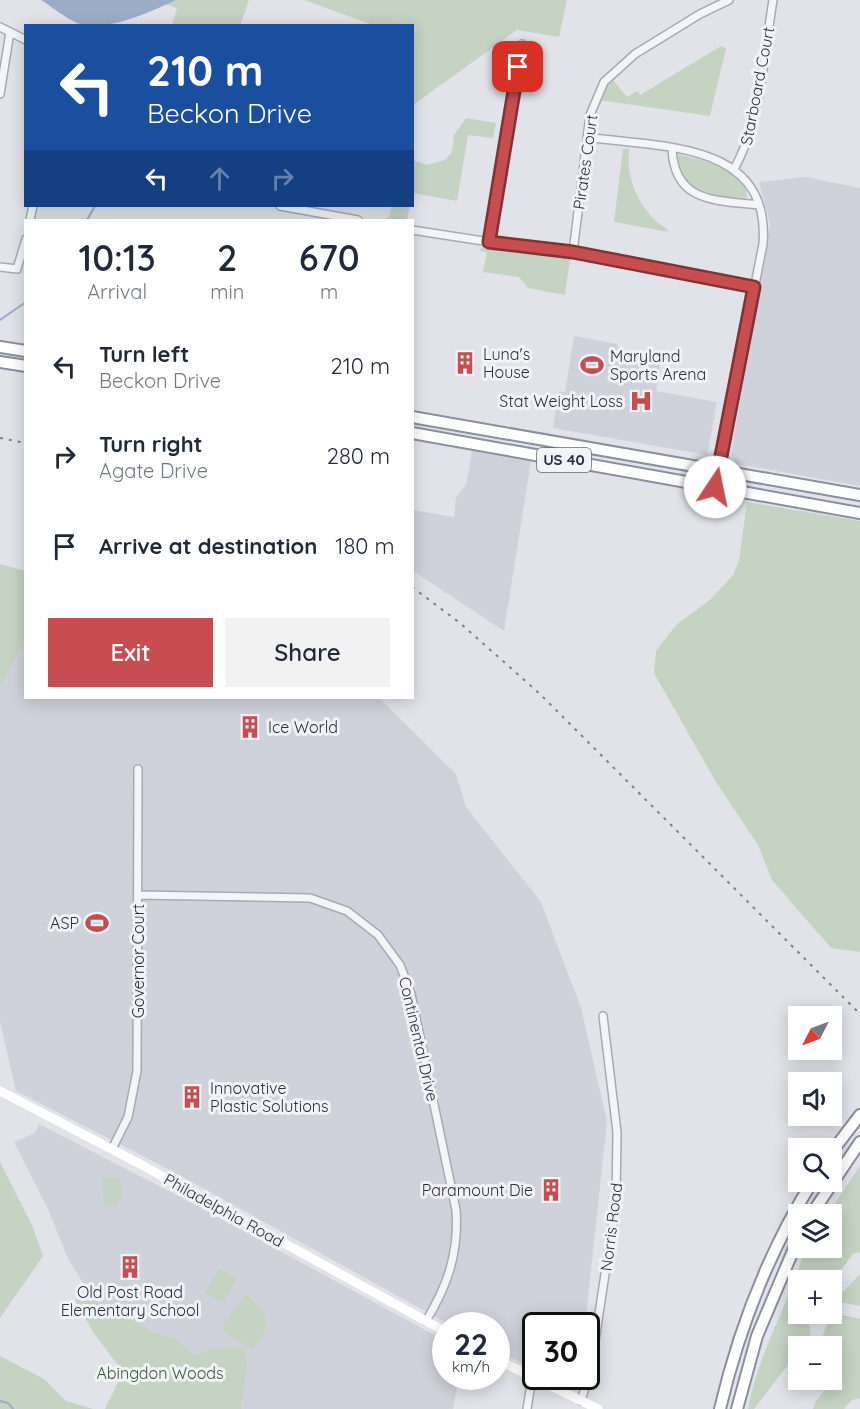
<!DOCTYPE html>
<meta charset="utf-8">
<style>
:root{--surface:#fff;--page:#f2f2f3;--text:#1f2937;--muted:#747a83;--accent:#c74d50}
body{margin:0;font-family:Quicksand,sans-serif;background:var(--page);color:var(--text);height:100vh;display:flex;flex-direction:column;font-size:22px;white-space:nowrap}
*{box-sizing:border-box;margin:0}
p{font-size:20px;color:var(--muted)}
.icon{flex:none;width:33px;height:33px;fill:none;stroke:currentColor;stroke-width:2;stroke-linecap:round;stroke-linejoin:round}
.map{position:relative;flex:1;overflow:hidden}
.drawer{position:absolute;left:24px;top:219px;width:390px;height:480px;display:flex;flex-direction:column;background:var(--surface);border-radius:0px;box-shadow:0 3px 15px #0003}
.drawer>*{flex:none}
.hud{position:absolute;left:24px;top:24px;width:390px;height:183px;border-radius:0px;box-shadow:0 3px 15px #0003;background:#1a4fa0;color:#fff;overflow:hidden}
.needle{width:39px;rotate:228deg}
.tools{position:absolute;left:788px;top:1006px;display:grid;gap:12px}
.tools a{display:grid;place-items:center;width:54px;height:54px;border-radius:0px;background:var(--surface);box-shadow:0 3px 15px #0003;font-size:30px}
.speed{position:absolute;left:432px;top:1312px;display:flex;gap:12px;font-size:30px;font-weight:700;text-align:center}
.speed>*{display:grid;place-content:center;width:78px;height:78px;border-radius:50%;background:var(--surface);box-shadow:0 3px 15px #0003;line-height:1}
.speed small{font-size:15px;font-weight:400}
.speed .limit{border:3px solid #111;border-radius:9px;background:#fff;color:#111}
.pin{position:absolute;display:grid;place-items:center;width:51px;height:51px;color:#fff;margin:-26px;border-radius:12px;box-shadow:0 3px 9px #0006}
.me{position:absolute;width:66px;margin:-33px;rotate:11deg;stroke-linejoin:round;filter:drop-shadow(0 0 4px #0008)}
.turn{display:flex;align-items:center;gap:21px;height:126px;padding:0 24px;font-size:27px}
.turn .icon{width:78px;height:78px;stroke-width:2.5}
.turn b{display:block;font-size:42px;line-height:51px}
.lanes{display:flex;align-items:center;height:57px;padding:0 24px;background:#0003;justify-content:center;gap:30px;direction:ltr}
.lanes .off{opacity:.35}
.eta{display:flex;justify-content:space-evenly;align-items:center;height:102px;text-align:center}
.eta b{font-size:36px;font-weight:600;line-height:42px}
.primary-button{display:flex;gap:12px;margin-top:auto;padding:12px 24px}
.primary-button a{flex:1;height:69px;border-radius:0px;background:var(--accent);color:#fff;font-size:24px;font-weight:600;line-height:69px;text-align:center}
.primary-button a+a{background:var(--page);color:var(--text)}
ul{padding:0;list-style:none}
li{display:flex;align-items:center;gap:18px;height:90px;padding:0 24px}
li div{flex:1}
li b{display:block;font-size:22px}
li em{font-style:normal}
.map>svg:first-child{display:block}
.built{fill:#d0d2db}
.green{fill:#c5d3c3}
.water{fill:#9eadc7}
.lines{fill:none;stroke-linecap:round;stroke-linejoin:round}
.stream{stroke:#9eadc7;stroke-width:2}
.minor-casing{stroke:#a7aab3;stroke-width:10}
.trunk-casing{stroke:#8a8f9f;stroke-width:14}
.minor{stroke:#f4f5f8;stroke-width:7}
.secondary{stroke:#fff;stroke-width:9}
.trunk{stroke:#fff;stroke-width:10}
.rail{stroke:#7c8192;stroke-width:2;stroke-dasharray:3 6;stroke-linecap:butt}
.route-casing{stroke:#813234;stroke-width:15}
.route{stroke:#c74d50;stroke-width:10}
.labels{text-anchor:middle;stroke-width:6;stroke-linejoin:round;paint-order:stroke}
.shield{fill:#f1f3f7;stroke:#666a77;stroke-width:1.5}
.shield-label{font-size:15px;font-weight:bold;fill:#2b3040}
.street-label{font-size:16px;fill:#2b3040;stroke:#f1f3f7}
.poi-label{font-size:16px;fill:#2b3040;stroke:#f1f3f7;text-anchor:start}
.park-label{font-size:16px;fill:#3b5b39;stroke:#f1f3f7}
</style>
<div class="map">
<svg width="860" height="1409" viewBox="0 0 860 1409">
<rect width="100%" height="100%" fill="#e1e3e9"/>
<path class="built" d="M806,177L860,188V486L737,464L731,453L770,224L759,182Z
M574,336L618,344L617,352L661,360L656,391L717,402L707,455L553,428L559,392H565Z
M472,450L531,461L504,631L413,571V510L454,517L456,497L466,485Z
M25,643L26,698H379L456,774L466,807L541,902L581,1008L607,1121L585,1326H536L535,1370L497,1350L496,1326H452L172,1171L16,1091L0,1022V687Z
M39,1124L196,1205L445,1341L446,1377H459L453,1409H241L243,1400L215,1348L195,1355L175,1338L152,1332L126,1316L105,1310L91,1295L69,1261L48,1209L14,1142L35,1133Z
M548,1377H573L571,1389Z"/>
<path class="green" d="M155,0H249L240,26L172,25L177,8Z
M304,0H567L559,37L517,30L413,105L412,26L373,25Z
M721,46L726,48L710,116L599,100L612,79L627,97L637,91L640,95Z
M500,52L512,54L508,73L497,70Z
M466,118L496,123L493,138L468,135L457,201L413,193V160L427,165L445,160L452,152L454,135Z
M623,149H629C626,175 636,201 655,220C660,225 666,227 669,232L614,222Z
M679,155C699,158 747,170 747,197L742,200L700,192L685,184L675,159Z
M392,206H410L407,220L385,219L389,217Z
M482,246L570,259L565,295L528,288L519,277L483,272L487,252L480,251Z
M747,502L860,521V952L831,948L772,880L758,845L716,782L654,673L656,651L676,625L711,599L733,575L739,561Z
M0,564L26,571L25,643L0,687Z
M0,1162L32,1225L43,1256L0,1318Z
M860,1166V1252L853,1254L831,1284V1281H798V1314H814L809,1323L811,1339L803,1347H798V1352L754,1409H748C758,1352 790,1303 805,1248H831V1215H827Z
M101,1177L120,1178L123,1194L116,1206L111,1207L104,1204Z
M219,1268L237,1279L223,1303L204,1293Z
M860,1274V1306L839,1302L841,1294Z
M245,1294C269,1312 275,1327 251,1349L224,1332L222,1326Z
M91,1295L105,1310L126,1316L152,1332L175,1338L195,1355L215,1348L244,1349L247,1362L241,1409H105L123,1372L93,1332L75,1300Z
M834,1313L860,1319V1398L852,1400L844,1409H813L816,1401L841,1370L831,1356V1347H824C818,1336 829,1324 834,1313Z
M0,1356L44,1379L66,1401L93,1409H0Z"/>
<path class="water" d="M41,0H176C150,12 106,33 77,23C65,18 52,7 41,0Z"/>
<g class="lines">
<path class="stream" d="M87,220L95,206
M0,320L26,302
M0,1401L8,1403L13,1409"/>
<g class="minor-casing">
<path id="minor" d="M0,27L26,40
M0,94L10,32
M587,137C660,148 771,140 763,244L715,487
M672,148C674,203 715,200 759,205
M734,169C761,122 764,54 773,0
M280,206L358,220
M30,220L33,206
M412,230L535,249L573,252L754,287
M489,242L522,44
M573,252L590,115L604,82L635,54L700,14L729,0
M0,267L17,269L26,239
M138,895L310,898L347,911L378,935L400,965L411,994L456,1210C459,1252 448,1285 426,1321
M112,1149L128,1117L137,1071L138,769
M581,1401L591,1367L616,1201L617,1132L603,1016
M527,1409L532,1378"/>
</g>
<g class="trunk-casing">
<path id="trunk" d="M0,347L26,351
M0,362L26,366
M412,417L860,495
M412,433L860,513
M831,1153L860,1115
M811,1215L860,1142
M720,1409C739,1328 768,1253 812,1182
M737,1409L757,1336L798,1239"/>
</g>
<use href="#minor" class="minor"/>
<path class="secondary" d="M0,1091L140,1164L446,1332
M496,1359L598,1409"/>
<use href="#trunk" class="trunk"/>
<path class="rail" d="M0,438L26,443
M412,587L460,623L540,694L860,1014"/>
</g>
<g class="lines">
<g class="route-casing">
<path id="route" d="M518,67L489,242L573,252L754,287L715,487"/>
</g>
<use href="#route" class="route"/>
</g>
<defs>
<g id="building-bare" transform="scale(1.8)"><path d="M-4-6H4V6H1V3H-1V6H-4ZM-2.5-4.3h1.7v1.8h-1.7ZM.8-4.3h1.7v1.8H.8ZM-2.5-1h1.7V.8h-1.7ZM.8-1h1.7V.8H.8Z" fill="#c74d50" stroke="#f1f3f7" stroke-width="2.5" paint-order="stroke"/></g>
<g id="stadium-bare" transform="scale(1.8)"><path d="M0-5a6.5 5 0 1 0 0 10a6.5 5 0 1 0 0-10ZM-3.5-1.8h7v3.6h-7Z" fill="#c74d50" stroke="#f1f3f7" stroke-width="2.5" paint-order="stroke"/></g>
<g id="hospital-bare" transform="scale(1.8)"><path d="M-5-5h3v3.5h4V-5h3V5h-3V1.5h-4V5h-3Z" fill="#c74d50" stroke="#f1f3f7" stroke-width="2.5" paint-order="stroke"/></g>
</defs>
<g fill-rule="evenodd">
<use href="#building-bare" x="465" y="363"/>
<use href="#stadium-bare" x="592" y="365"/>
<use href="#hospital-bare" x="641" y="401"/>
<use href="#building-bare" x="250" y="727"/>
<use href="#stadium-bare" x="97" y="923"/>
<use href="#building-bare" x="192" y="1097"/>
<use href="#building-bare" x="551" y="1190"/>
<use href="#building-bare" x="130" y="1267"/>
</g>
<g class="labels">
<rect class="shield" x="537" y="448" width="54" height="24" rx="4.5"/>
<g class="shield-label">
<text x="564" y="465">US 40</text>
</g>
<g class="street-label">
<text transform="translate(757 86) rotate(-79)" y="6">Starboard Court</text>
<text transform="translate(585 162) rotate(-82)" y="6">Pirates Court</text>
<text transform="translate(138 961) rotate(-90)" y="6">Governor Court</text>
<text transform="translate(419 1039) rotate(77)" y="6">Continental Drive</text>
<text transform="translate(224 1210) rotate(29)" y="6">Philadelphia Road</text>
<text transform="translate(611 1227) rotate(-83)" y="6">Norris Road</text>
</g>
<g class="poi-label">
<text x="483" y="360">Luna's<tspan x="483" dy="18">House</tspan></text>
<text x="610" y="362">Maryland<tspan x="610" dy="18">Sports Arena</tspan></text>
<text x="623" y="407" text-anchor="end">Stat Weight Loss</text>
<text x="268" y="733">Ice World</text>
<text x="79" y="929" text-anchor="end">ASP</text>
<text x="210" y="1094">Innovative<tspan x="210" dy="18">Plastic Solutions</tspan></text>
<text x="533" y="1196" text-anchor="end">Paramount Die</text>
<text x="130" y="1298" text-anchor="middle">Old Post Road<tspan x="130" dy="18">Elementary School</tspan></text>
</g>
<g class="park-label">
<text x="160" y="1379">Abingdon Woods</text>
</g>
</g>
</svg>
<div class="tools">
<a><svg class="needle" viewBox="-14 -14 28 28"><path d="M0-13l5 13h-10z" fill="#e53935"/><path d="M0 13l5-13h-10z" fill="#747a83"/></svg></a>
<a><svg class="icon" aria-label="sound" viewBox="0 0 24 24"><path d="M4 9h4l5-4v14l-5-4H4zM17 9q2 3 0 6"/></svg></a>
<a><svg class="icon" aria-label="search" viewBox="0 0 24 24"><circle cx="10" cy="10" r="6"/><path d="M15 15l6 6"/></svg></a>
<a><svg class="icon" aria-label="layers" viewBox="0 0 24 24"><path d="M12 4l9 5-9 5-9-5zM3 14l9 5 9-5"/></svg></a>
<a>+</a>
<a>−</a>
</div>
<div class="speed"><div>22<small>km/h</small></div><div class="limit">30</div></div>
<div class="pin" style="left:518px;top:67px;background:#d93025"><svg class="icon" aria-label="arrive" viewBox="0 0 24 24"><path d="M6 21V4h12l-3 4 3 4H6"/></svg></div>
<svg class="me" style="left:715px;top:487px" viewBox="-20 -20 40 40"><circle r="19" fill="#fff"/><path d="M0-13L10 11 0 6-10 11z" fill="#c74d50"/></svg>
<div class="hud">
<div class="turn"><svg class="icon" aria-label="left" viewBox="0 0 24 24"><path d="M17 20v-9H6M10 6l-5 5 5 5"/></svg><div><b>210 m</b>Beckon Drive</div></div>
<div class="lanes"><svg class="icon" aria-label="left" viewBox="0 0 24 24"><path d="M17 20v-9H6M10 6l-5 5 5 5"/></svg><svg class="icon off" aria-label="ahead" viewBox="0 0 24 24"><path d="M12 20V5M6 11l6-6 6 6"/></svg><svg class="icon off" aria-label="right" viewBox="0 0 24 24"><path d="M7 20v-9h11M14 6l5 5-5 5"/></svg></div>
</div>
<section class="drawer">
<div class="eta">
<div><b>10:13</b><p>Arrival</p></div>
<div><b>2</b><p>min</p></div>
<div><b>670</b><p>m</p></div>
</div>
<ul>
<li><svg class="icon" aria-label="left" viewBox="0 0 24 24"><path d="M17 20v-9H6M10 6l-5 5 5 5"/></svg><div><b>Turn left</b><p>Beckon Drive</p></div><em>210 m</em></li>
<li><svg class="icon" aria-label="right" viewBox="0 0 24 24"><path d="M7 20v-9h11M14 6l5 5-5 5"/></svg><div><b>Turn right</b><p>Agate Drive</p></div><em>280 m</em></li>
<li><svg class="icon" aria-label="arrive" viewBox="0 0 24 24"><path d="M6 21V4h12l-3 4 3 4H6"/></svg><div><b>Arrive at destination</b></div><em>180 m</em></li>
</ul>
<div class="primary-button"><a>Exit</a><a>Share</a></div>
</section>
</div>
